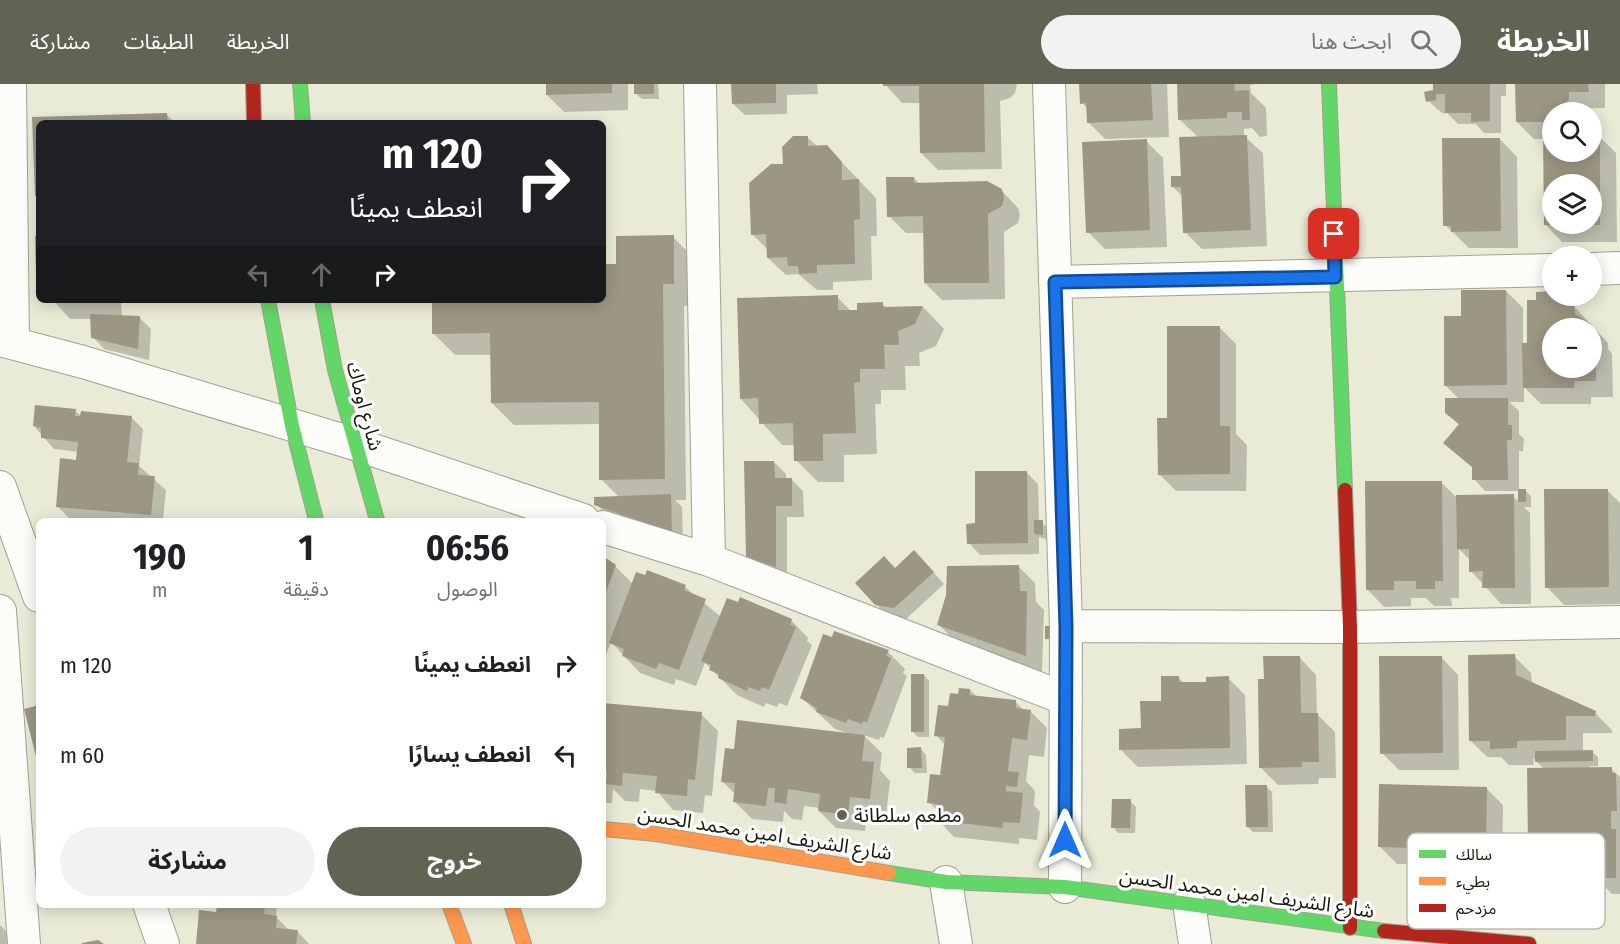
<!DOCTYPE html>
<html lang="ar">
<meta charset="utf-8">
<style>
:root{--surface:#fff;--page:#f2f2f2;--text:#202124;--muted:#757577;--accent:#636353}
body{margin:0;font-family:"Fira Sans Condensed","Noto Sans Arabic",sans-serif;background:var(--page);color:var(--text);direction:rtl;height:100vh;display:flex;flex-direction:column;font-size:22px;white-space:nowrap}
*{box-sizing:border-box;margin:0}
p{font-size:20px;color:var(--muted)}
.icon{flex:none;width:33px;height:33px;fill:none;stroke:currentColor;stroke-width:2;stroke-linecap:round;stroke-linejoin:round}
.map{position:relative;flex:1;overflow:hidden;direction:ltr}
.panel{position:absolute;left:36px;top:434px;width:570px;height:390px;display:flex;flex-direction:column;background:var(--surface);border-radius:9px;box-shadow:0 3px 15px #0003;direction:rtl}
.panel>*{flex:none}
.guide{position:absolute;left:36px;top:36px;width:570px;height:183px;border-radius:9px;box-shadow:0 3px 15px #0003;direction:rtl;background:#202124;color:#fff;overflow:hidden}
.fabs{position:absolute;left:1542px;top:18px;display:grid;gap:12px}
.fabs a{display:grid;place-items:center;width:60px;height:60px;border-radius:50%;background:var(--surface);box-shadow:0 3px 15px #0003;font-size:30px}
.pin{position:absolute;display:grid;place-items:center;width:51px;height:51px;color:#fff;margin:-26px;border-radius:12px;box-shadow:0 3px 9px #0006}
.me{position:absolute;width:66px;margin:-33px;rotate:0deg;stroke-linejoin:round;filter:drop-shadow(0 0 4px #0008)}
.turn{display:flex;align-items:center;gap:21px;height:126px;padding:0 24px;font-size:27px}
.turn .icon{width:78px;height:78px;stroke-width:2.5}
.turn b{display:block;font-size:42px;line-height:51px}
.lanes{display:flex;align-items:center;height:57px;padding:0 24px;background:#0003;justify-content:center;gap:30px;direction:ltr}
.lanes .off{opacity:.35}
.eta{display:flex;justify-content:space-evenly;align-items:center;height:102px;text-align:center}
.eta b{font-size:36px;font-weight:700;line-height:42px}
.primary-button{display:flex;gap:12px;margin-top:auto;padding:12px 24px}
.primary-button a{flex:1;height:69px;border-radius:36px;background:var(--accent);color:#fff;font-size:24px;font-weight:700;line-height:69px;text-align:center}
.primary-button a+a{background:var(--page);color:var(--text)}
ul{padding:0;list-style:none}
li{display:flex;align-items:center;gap:18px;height:90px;padding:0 24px}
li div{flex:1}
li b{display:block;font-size:22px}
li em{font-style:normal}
header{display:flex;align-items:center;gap:36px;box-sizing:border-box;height:84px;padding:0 30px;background:var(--accent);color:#fff}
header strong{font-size:28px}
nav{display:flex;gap:33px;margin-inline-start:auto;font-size:21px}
.search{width:420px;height:54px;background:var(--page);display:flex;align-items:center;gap:15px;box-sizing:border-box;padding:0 21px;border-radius:33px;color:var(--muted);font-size:22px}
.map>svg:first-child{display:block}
.shadow{fill:#0003;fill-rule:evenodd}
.building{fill:#9c9784}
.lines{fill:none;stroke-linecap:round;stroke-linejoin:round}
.street-casing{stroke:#a0a191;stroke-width:34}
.fast-casing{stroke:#a0a191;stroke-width:16}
.slow-casing{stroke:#a0a191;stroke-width:16}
.jam-casing{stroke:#a0a191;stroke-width:16}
.street{stroke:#fcfcf9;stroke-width:32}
.fast{stroke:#63d668;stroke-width:14}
.slow{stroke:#ff974d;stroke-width:14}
.jam{stroke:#b3261e;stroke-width:14}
.route-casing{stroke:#114b97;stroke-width:15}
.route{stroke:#1a73e8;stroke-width:10}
.poi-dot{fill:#636353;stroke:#fff;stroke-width:2}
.labels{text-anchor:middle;stroke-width:6;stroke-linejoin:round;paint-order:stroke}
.street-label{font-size:20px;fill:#1a1a0d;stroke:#fff}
.poi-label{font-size:20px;fill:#1a1a0d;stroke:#fff;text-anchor:start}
.key{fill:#fff;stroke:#babab6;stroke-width:1.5}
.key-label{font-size:16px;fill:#1a1a0d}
</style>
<header>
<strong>الخريطة</strong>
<div class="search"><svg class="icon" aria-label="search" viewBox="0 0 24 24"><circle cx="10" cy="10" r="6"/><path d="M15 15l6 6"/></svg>ابحث هنا</div>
<nav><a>الخريطة</a><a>الطبقات</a><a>مشاركة</a></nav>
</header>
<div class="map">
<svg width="1620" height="860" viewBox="0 0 1620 860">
<rect width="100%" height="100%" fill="#eaebd6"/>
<path class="shadow" d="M547,0H628V26L564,28L547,11Z
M636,0H658L659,15H642L636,10Z
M733,0H817L818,10L787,11V30L745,31L733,20Z
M885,0H1017L1015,9L1010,14L1000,17L1002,85L938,86L921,69V19H902Z
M1081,0H1167L1169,53L1105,55L1088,38V25L1082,19Z
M1178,0H1258L1250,1L1251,9L1266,24L1267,52L1260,53L1252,44L1244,45V52L1263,69L1267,162L1202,165L1185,148L1183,113L1172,102L1183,94L1199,54L1179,35Z
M1434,0H1506V12H1501V49H1484L1476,40H1458L1446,28L1444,30L1437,25L1425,13L1434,8Z
M1517,0H1605V24H1586V28H1552V68H1592V52H1599L1616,69L1617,158H1562L1545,140V55H1534L1517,38ZM1552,100H1592V140H1552Z
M167,31L175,39H39V114L36,111L34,35Z
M807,53L818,63H827L876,114L877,152H871L872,196L833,198V206H817L798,190L786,191L768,174V166L752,150L785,81Z
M1500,55L1517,73L1518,164H1469L1445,141Z
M1146,57L1163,74L1167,163L1105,165L1088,148Z
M914,94L920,100L1001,106L1018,124L1020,131L1018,139L1004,148L1005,215L942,216L925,199V149H906L889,132Z
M673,153L695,175V221L684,222L686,416H675L682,423L683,459L608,432L596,420L619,413L601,395L600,340L514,341L492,319V271H455L434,250L433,216H603V181H618Z
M1506,207L1523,224V260H1528L1537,209L1561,212L1573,221L1608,259V265L1612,270L1613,313H1591V320H1541L1524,303V318H1509L1519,327V350L1524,355L1523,367H1519V406H1525L1531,412V423H1524L1530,429L1531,520H1501L1471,487V477L1459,465V514H1451L1452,522H1434L1426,514H1411V522L1384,523L1367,505L1441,398L1458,415L1513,412L1519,418V407H1485L1474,395L1473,384L1457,370L1460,342L1446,328L1460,316L1445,301L1463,233ZM1552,244H1592V284H1552Z
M837,213L852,228L882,220L887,224L923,223L944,245L936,262L919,269L920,282H905L906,306H881V320H875L877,370L844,371V398H818L796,376L795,361H782L741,315Z
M53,216H121L122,233H139L151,245L149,276L104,265L93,253L92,235H70Z
M1219,243L1236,260V350L1247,361L1246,407H1176L1159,390L1168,335Z
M75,326L82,333H131L143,345L139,382L166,406L163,436L69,434L57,422L78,377L79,368L54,365L34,342Z
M774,378L786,390V395H791L803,407L804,433H787V493L759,484L747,472Z
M1026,388L1038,400L1039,438L1048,443V456L1039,453V470L980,471L969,459L977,441Z
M1607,406L1620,419V520L1564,521L1547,503Z
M603,473L609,476L633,500L685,503L721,533L791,536L808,554L807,557L812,561L787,622L779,619L777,623L766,619L764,623L737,611L705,579L696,602L676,595L674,601L640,589L611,558L606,571L603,569Z
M926,480L944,500L906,535L888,532L876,520L896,485Z
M1018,482L1035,499L1036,518L1044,526L1042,588L956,558L939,541Z
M888,568L905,585L903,589L907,592L884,654L880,653L879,656L863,651L882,669L880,686L890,697L886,731L867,729L865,747L836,744L819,727L820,724L804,722L802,736L792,735L784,727L783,738L752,735L735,718L736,711L723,698L735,667L847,649L835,645L802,614Z
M1514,572L1531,589L1532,600L1595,629L1612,646V649H1583V668H1592L1598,673V682H1590V685H1611L1620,693V810H1612L1605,803H1593L1586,796H1574L1529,758L1544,685L1533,674L1534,681H1509L1501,673H1487L1470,656Z
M1299,573L1316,591L1317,630L1335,648L1336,694H1319L1318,700L1278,701L1261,684L1265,596Z
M1441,573L1458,591L1459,686H1399L1382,669Z
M924,591L929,597V653H918L912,647Z
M1178,593L1185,600L1207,599L1228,594L1245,611L1247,680L1138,683L1121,666L1142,645Z
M970,606L977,613L1016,618L1024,627H1030L1047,644L1044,673L1029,671L1026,697L1035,707L1034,721L1040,728L1037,756L1019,754V760L954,753L937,735L938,727L929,718L942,692L945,661L936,651L950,623L959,611Z
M603,620L701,630L718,647L712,712L705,711L703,729L673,726L657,707L640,705L639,718L625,717L613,705L612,719H603Z
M921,665L926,671L927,689H915L909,683Z
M1266,703L1272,708L1273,748H1253L1248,743Z
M1486,704L1503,721L1502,782L1464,781V793L1433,792L1421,780H1397L1380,763Z
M1130,717L1136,723L1135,749H1118L1113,743Z
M218,820H277L276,833L288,845L297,847L309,860H197L217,829Z
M0,841L13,855V860H0Z"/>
<path class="building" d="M546,0H612V9L546,11Z
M634,0H654V10H634Z
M731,0H776V19L732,20Z
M883,0H984L985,68L920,69L919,2H883Z
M1079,0H1151L1153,36L1087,39L1086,19L1080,20Z
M1177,0H1234L1235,7L1249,6L1250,36H1242V28H1227V34L1178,36Z
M1433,0H1490V37L1471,38V29H1445V10H1436V16L1426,18L1424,8L1433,6Z
M1515,0H1588L1589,8H1569V15L1561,26L1555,25L1552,28V38H1516Z
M167,29L168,39H39V112H35L32,33Z
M1592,50H1600V141H1592V100H1552V141H1544L1543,51H1552V68H1592Z
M1247,51L1251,146L1183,149L1181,103H1171V92H1181L1179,53Z
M793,52H808V62L827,61L842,78V96L859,95L860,135L854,136L855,180L817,181V189L799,190L798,182H788L787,173L767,174L766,150L751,151L749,99L771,80H783L782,63Z
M1442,54H1500L1501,147L1451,148V142H1443Z
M1147,55L1150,146L1086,149L1082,58Z
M886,93H914V99L987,97L1002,105L1004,113L1002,122L988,130L989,199H924L923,132L887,133Z
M674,151V200H663L665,395L599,396V318L491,319L490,249L432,250V216H603V180H616V152Z
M35,152H39V188L36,189Z
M1461,206H1506L1507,301L1444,302V232H1461Z
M1552,207V212H1559V216H1567L1566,220H1574L1575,230L1591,240V244H1552V284H1592V251H1596V297H1575L1574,304H1523L1522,259H1527V216H1536V208Z
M838,211V226H857V219L883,218V223L923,222L915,240L898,247L899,261H884L885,285H860V298L854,299L856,349L823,350V377H794L793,339L759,340L758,314L740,315L737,214Z
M51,216H79V218L51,219Z
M90,230L140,232L138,265L91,254Z
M1167,242H1220V342H1230V390L1158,391L1157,334H1167Z
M1445,314H1508V341H1512V356H1507L1508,396H1472V383L1443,359L1459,340L1445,329Z
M35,321L76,325L75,332H80L81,327L132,332L127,378L139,379L138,391L155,392L151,431L56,423L60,374L76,376L78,358L41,354V344L33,342Z
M744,377H774L775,394H792V422H776V483L746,473Z
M975,387H1027L1028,459L967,460L966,440L975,439Z
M1365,397H1442L1443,497H1435V505H1416V497H1394V506H1366Z
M1518,405H1526V418H1518Z
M1544,405H1608L1609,503L1545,504Z
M671,410L672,448L594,421V413Z
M1514,410L1515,504H1482L1483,487L1469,488V465H1457L1456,411Z
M1034,436H1043V451L1034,450Z
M914,466L934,488L894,524L875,521L855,499L884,472L895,484Z
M603,472L616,481L603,516Z
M1019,481L1020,507H1027L1026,572L937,541L946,511L947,482Z
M647,486L686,501L684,506L706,515L679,586L659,579L656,585L622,572L624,565L609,559L636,488L645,491Z
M740,513L792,535L790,541L796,543L769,606L762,603L760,607L748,603L747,607L718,594L719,590L709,586L711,581L701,577L727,514L738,518Z
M1045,542H1057L1058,556L1045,555Z
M834,547L889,566L886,572L891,574L867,638L863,637L862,640L848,635L846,639L816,628L817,624L800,614L823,550L832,553Z
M1515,570L1516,591L1596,627L1595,632H1566V656L1517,657V664L1490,665V657H1469L1468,571Z
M1263,572H1300L1301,629H1318L1319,678H1302V683L1259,684L1258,595H1264Z
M1379,572H1442L1443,669L1380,670Z
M911,590H924V648H911Z
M1161,592H1179V598H1206V593L1229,592L1230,664L1119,666V645L1141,644L1140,617H1161Z
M959,604L970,605V611L1016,616V624L1031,626L1027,656L1012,654L1008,687L1019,688L1017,703L1006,702V707L1023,709L1020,739L1003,738L1002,744L935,736L937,720L927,719L930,690L940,691L945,653L934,652L938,621L948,622L950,609L958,610Z
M603,619L702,628L695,696L688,695L687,712L655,709L657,692L623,689L622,702L606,700L607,687H603Z
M39,621V680H38L24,625Z
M737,636L865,651L862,677L874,678L870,715L850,713L848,731L818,727L820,710L788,705L786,720L774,718L775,704H768L766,722L733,718L735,699L721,698L725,664L734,665Z
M921,663L922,684H907V664Z
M1593,666V677L1535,678V667Z
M1612,683V689H1616L1617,727H1611V745H1616V794H1594L1593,786H1574V780H1555V767H1540L1539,759H1528L1527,684Z
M1379,700L1487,703L1486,765H1448V776H1415V764L1378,763Z
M1245,701H1267L1268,743H1246Z
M1112,715H1131L1130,744H1111Z
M217,820H265L264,830L277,832L276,844L298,846L296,860H196L199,826L216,828Z
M98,856L104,860H82V859Z"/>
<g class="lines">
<g class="street-casing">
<path id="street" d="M10,0L13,258
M700,0L709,476
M1049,0L1066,542L1065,803
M1592,185L1620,184
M1055,198L1552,186
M0,256L83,278L355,360L583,436
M0,403L39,512
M603,443L709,476L1066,615
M0,527L24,860
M1066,542L1350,543L1620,538
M946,798L956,860
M1189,819L1195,860
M149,820L163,860"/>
</g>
<g class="fast-casing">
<path id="fast" d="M300,0L303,39
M1329,0L1345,406
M268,216L292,342L316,436
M322,216L335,286L377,436
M889,789L946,798L1065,803L1384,847"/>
</g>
<g class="slow-casing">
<path id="slow" d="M603,745L656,750L889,789
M449,820L464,860
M511,820L524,860"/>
</g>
<g class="jam-casing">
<path id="jam" d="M253,0L254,39
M1345,406L1350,543V844
M1384,847L1529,860"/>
</g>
<use href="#street" class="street"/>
<use href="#fast" class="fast"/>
<use href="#slow" class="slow"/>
<use href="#jam" class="jam"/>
</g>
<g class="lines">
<g class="route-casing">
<path id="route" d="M1065,756L1066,543L1055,198L1335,193L1334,150"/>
</g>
<use href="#route" class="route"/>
</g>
<circle class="poi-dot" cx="842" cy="731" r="6"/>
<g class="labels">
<g class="street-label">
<text transform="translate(365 322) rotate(75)" y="7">شارع اوماك</text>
<text transform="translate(765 749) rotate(9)" y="7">شارع الشريف امين محمد الحسن</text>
<text transform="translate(1247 809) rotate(8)" y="7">شارع الشريف امين محمد الحسن</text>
</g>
<g class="poi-label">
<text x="854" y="738">مطعم سلطانة</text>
</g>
</g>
<rect x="1407" y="749" width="198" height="96" rx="9" class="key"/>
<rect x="1419" y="766" width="27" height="8" fill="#63d668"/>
<rect x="1419" y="793" width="27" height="8" fill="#ff974d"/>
<rect x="1419" y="820" width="27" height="8" fill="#b3261e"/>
<g class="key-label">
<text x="1456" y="776">سالك</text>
<text x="1456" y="803">بطيء</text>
<text x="1456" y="830">مزدحم</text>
</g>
</svg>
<div class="fabs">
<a><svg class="icon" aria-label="search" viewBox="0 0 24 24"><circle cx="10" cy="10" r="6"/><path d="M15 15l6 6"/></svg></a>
<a><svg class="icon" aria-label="layers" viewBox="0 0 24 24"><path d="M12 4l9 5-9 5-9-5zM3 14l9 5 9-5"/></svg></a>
<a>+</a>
<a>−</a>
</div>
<div class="pin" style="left:1334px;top:150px;background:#d93025"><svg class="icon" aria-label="arrive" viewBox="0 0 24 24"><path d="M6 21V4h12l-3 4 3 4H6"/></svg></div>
<svg class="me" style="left:1065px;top:756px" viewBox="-20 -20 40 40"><path d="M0-17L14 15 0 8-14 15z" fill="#1a73e8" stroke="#fff" stroke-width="4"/></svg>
<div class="guide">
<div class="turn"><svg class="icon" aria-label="right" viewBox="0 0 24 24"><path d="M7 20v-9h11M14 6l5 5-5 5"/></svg><div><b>120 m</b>انعطف يمينًا</div></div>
<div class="lanes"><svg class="icon off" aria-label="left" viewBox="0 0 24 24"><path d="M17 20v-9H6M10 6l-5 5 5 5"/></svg><svg class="icon off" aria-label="ahead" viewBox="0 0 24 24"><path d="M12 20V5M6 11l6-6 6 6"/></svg><svg class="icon" aria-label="right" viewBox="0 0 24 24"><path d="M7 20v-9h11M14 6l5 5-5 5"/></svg></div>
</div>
<section class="panel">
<div class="eta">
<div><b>06:56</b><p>الوصول</p></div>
<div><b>1</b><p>دقيقة</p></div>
<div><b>190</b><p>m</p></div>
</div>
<ul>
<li><svg class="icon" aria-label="right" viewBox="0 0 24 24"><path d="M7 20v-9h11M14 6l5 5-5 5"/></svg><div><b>انعطف يمينًا</b></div><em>120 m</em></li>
<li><svg class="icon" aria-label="left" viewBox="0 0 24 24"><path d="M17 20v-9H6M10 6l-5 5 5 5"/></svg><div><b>انعطف يسارًا</b></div><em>60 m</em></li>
</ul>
<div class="primary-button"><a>خروج</a><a>مشاركة</a></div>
</section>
</div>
